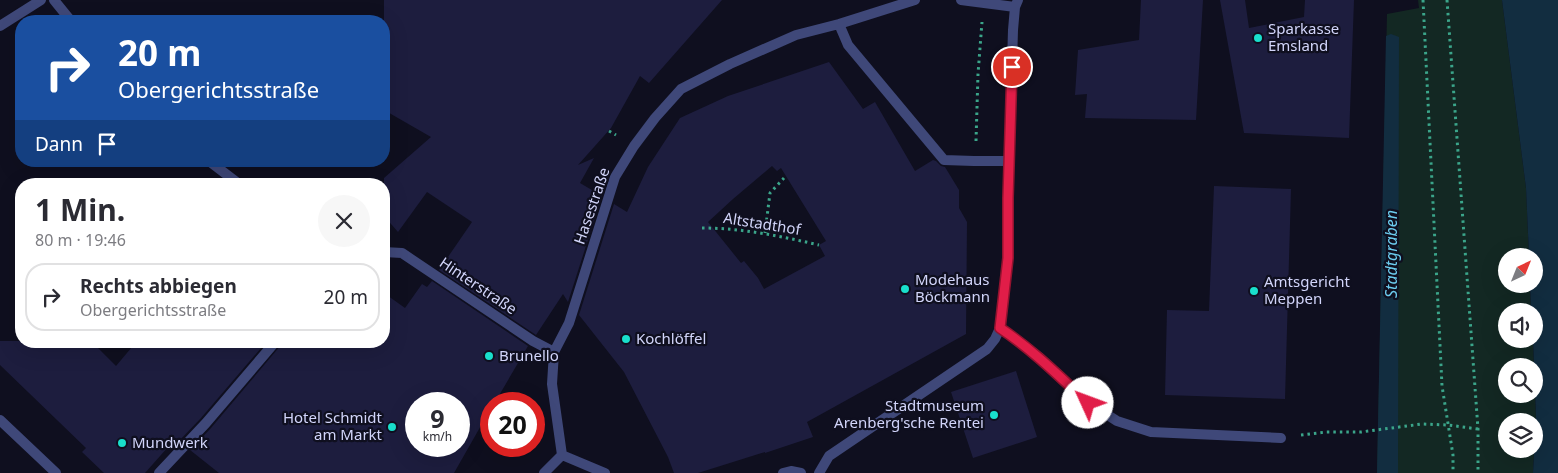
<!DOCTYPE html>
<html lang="de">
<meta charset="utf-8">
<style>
:root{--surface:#fff;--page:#f7f7f7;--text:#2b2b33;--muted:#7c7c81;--line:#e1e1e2}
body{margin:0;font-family:"Noto Sans",sans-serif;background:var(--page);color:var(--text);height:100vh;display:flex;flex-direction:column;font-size:19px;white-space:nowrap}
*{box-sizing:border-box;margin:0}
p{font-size:16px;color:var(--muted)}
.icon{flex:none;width:28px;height:28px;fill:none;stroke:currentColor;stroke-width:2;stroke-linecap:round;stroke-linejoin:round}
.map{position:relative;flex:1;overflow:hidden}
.side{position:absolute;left:15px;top:178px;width:375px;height:170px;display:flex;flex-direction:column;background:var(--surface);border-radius:20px;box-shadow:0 5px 20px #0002}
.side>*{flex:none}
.top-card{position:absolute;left:15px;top:15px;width:375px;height:152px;border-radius:20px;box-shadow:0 5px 20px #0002;background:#1a4fa0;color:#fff;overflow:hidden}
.needle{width:32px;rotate:43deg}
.tools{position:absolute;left:1498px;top:248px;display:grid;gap:10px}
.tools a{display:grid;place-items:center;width:45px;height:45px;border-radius:50%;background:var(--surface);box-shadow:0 5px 20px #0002;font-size:25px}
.speed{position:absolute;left:405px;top:392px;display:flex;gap:10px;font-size:25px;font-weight:700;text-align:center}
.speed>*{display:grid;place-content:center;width:65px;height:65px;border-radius:50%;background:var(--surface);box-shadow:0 5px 20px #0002;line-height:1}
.speed small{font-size:12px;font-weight:400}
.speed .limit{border:8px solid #d22;background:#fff;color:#111}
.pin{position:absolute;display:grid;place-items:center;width:42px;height:42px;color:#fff;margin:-21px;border:2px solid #fff;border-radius:50%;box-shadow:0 1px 5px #0007}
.me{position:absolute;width:55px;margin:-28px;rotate:313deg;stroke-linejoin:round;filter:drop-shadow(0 0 4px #0008)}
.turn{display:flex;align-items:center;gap:18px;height:105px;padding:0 20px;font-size:22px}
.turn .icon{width:65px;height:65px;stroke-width:2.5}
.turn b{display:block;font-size:35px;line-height:42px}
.then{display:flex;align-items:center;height:48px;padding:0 20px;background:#0003;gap:10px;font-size:19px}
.round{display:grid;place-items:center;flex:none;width:52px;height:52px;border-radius:26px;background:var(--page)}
.overview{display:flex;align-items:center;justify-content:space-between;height:85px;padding:0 20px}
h1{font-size:30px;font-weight:700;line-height:38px}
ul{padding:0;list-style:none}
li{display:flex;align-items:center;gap:15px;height:68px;margin:0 10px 8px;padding:0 10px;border:2px solid var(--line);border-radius:20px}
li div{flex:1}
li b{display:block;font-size:19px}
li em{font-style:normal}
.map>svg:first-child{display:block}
.green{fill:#132823;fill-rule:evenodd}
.water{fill:#122d40}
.building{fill:#1d1d3e;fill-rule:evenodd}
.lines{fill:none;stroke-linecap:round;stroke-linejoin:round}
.path{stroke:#3ba58a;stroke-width:3;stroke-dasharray:2.5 4;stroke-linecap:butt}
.lane{stroke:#3f4879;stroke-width:10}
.street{stroke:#3f4879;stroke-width:10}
.route-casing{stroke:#92132f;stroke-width:12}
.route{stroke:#e11d48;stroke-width:9}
.poi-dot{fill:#19dfcc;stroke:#0f0f1f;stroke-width:2}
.labels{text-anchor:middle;stroke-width:4.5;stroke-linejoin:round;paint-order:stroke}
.poi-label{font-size:15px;fill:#d2d5fa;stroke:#0f0f1f;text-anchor:start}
.street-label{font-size:15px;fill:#d2d5fa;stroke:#0f0f1f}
.water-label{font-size:16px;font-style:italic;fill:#6cccef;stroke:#0f0f1f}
</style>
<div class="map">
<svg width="1558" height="473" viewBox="0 0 1558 473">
<rect width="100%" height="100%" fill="#0f0f1f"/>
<path class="green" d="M1418,0H1502L1526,188L1529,256H1506V284H1530L1531,311H1506V339H1533L1534,366H1506V394H1534V368L1536,417L1533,473H1377L1387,14L1419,8ZM1506,421H1534V449H1506Z"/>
<path class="water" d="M1502,0H1558V473H1533L1536,417L1533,339H1534V311H1531L1530,284H1534V256H1529L1526,188Z
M1391,34L1399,37L1398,461V473H1377L1386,36Z"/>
<path class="building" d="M384,0H722L649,83L640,76L611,128L578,165L594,158L580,183L602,196L568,302L563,294L536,335L439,270L472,222L427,192L398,232L384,216V178L431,137L384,110Z
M1141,0H1203L1196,120L1085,118L1087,94L1075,95L1078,50L1139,40Z
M1220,0H1245L1249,28L1304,17L1305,0H1354L1349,138L1244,133Z
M829,62L863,109L875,102L915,171L933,160L936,161L941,166L945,167L959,190V208L967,222L966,334L807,422L813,437L765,453V452L698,473H674L668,457L624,372L579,315L614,204L627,212L648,167L680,118L728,96ZM772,166L777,171L781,168L826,241L819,245L825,256L764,289L758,278L744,261L741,263L708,222L733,199Z
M1214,186L1291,189L1285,399L1165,395L1167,310L1209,311Z
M432,281L528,346L494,404H491V408L454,473H219L190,450L211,428L281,345L283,341H384V293L405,308L422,284L427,287ZM416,404H459V446H416Z
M0,341H91L116,366L137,341H267L201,418L179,441L176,438L145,473H104L82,452L86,448L0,365Z
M1016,371L1037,437L973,458L951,392Z"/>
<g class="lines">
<path class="path" d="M1423,0L1442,386L1453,455V473
M1447,0L1478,429V473
M609,131L616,135
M976,141L978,74L982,22
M702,228C742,228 780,236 819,245
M765,233L770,193L784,178
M1301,435L1326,432H1361L1422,424L1448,425L1478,429"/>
<path class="lane" d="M1000,328L1016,339L1040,358L1089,403L1117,421L1151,432L1281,438"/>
<path class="street" d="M54,0L71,21
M961,0L1015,7
M839,24L848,45L944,160L974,161H1009
M0,26L41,0
M209,161L239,184
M384,252L402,253L533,341L554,352
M0,420L56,473
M562,455L552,384L554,352L569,323L615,177L634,146L655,118L681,89L730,64L796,35L839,24L915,0
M562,455L605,473
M159,473L206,423L276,341
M544,473L562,455
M783,473L791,471L801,473
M819,473L829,456L987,349L995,339L1000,328L1008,258V198L1013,30L1015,7L1018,0"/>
</g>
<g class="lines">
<g class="route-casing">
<path id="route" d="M1012,67L1008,198V258L1000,328C1033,350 1060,377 1088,403"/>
</g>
<use href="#route" class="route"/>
</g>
<g class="poi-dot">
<circle cx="1258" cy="38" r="5"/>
<circle cx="905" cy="289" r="5"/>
<circle cx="1254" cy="291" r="5"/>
<circle cx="626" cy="339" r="5"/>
<circle cx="489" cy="356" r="5"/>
<circle cx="994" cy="415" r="5"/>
<circle cx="392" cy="427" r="5"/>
<circle cx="122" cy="443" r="5"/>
</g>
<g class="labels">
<g class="poi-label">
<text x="1268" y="34">Sparkasse<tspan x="1268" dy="17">Emsland</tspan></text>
<text x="915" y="285">Modehaus<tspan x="915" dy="17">Böckmann</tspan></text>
<text x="1264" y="287">Amtsgericht<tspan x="1264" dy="17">Meppen</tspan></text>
<text x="636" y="344">Kochlöffel</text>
<text x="499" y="361">Brunello</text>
<text x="984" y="411" text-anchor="end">Stadtmuseum<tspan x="984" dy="17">Arenberg'sche Rentei</tspan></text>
<text x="382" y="423" text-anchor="end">Hotel Schmidt<tspan x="382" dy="17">am Markt</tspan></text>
<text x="132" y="448">Mundwerk</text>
</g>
<g class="street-label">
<text transform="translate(592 206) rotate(-71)" y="5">Hasestraße</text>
<text transform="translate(762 224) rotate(9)" y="5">Altstadthof</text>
<text transform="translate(478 286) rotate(34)" y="5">Hinterstraße</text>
</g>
<g class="water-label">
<text transform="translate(1391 254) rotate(-90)" y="6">Stadtgraben</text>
</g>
</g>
</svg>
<div class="tools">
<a><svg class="needle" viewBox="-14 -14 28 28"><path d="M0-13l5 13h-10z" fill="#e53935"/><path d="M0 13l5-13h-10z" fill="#7c7c81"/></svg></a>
<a><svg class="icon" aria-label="sound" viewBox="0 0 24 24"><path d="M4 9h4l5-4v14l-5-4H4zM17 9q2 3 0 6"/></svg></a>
<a><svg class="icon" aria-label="search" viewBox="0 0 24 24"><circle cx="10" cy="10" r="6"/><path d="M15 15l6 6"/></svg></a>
<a><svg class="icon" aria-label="layers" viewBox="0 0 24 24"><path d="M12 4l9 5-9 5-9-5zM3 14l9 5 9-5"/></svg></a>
</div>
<div class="speed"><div>9<small>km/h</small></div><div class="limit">20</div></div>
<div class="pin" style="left:1012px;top:67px;background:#d93025"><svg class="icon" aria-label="arrive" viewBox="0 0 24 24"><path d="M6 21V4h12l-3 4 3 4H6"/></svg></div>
<svg class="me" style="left:1088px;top:403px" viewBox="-20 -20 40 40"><circle r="19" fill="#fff"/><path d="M0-13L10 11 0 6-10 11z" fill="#e11d48"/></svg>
<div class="top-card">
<div class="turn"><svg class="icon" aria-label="right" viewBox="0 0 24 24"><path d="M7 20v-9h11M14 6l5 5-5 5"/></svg><div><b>20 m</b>Obergerichtsstraße</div></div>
<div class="then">Dann<svg class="icon" aria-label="arrive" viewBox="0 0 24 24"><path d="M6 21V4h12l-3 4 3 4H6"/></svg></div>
</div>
<section class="side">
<div class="overview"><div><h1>1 Min.</h1><p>80 m · 19:46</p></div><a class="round"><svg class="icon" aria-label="close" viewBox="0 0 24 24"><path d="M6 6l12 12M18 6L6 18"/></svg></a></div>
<ul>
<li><svg class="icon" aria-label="right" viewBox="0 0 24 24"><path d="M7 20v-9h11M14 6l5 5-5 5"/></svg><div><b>Rechts abbiegen</b><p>Obergerichtsstraße</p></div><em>20 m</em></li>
</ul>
</section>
</div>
